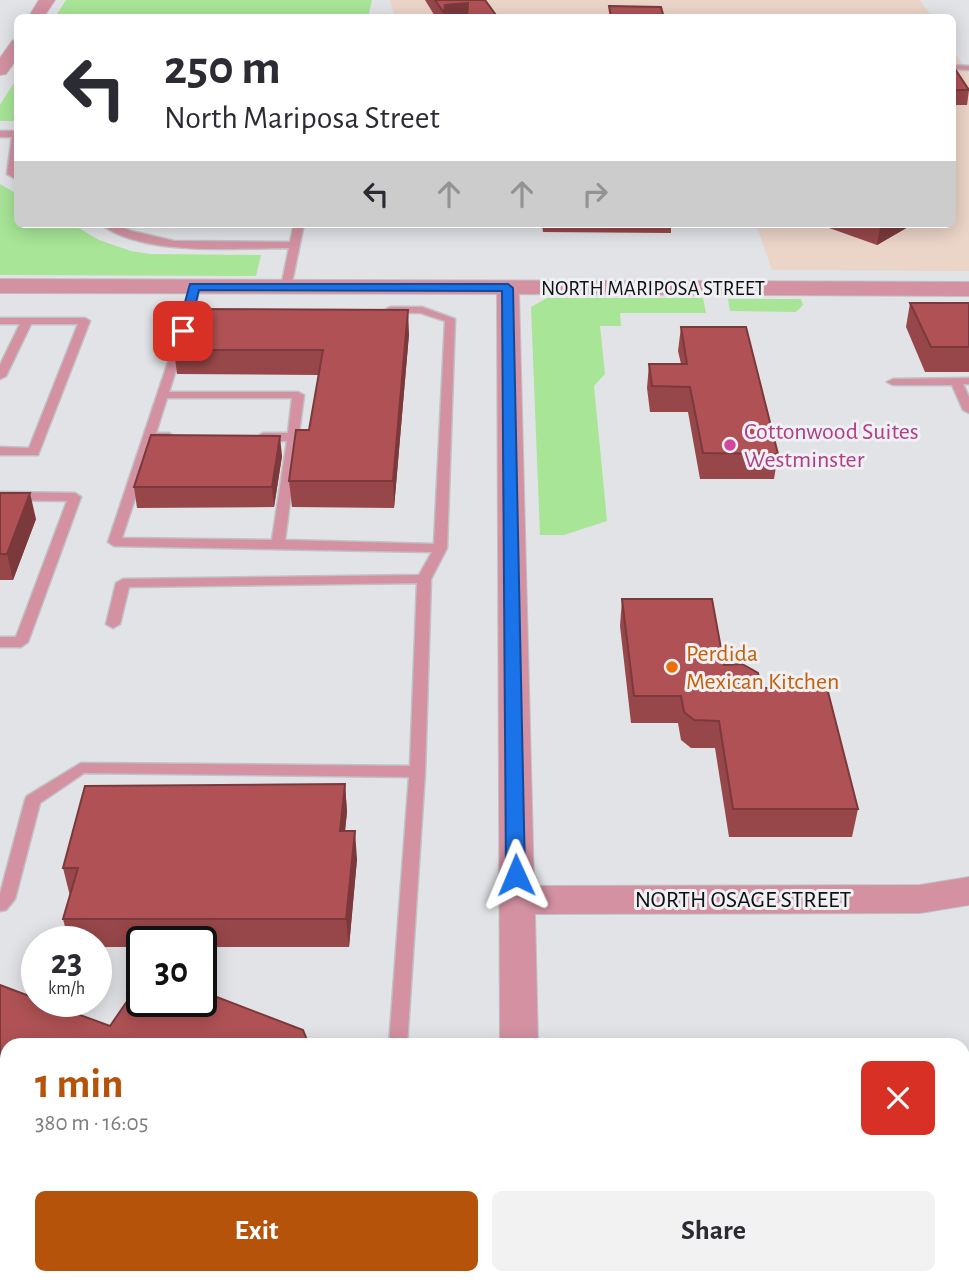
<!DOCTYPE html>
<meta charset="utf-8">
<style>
:root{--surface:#fff;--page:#f2f2f3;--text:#2b2b33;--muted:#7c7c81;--accent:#b45309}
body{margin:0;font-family:"Alegreya Sans",sans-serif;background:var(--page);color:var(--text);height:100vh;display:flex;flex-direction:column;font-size:26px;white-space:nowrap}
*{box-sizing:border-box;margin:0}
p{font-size:23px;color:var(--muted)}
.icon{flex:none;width:38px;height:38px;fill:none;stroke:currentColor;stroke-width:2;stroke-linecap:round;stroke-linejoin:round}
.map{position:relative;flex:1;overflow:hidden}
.panel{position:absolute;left:0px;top:1038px;width:970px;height:247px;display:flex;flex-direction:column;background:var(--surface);border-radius:21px 21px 0 0;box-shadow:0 4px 18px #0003}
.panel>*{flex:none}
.hud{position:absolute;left:14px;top:14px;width:942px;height:214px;border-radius:10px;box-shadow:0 4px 18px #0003;background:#fff;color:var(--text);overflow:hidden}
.speed{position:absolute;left:21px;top:926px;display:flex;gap:14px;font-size:35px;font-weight:700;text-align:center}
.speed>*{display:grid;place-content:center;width:91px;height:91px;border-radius:50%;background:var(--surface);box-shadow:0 4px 18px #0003;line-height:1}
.speed small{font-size:18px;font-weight:400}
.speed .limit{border:4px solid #111;border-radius:10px;background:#fff;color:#111}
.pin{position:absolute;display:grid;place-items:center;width:60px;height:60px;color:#fff;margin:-30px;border-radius:14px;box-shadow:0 4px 10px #0006}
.me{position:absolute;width:77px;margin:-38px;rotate:359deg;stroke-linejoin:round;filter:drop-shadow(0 0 5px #0008)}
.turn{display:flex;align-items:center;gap:24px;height:147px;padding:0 35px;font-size:32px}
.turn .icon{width:91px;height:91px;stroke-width:2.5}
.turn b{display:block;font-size:49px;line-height:60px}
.lanes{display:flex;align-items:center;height:66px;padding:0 35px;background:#0003;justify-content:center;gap:35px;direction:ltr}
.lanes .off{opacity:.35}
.round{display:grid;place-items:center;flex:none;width:74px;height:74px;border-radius:10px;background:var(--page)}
.head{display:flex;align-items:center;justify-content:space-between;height:119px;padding:0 35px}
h1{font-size:42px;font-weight:700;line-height:52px;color:var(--accent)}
.action{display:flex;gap:14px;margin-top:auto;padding:14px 35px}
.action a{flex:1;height:80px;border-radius:10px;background:var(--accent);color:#fff;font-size:28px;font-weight:700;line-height:80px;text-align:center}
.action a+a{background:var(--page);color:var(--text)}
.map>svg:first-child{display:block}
.commercial{fill:#ebd4c8}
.green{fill:#a8e597}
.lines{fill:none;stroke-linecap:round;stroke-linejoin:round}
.service-casing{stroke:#c0c1c4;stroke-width:3}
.minor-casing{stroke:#c0c1c4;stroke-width:2}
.service{fill:#d391a2;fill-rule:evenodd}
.minor{fill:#d391a2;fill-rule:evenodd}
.wall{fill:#974749}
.shaded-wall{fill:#7b393c}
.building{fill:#b05255;stroke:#7b393c;stroke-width:2}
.route{fill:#1a73e8;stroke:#114b97;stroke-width:2}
.hotel-dot{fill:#d1479c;stroke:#eff0f3;stroke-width:2.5}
.food-dot{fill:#e8710a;stroke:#eff0f3;stroke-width:2.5}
.labels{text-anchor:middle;stroke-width:6;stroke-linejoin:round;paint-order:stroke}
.far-street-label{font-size:21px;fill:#101011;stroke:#eff0f3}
.hotel-label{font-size:24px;fill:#b23c85;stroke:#eff0f3;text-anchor:start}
.food-label{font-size:24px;fill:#c56008;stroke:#eff0f3;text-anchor:start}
.street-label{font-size:24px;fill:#101011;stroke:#eff0f3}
</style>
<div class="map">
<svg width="969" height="1283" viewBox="0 0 969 1283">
<rect width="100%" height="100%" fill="#e2e3e6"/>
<path class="commercial" d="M390,0H920L932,17L395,18Z
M952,48L969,74V271L772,270L756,224H952Z"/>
<path class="green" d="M66,0H372L368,17H55Z
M17,78V121H0V105Z
M0,184L17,194L18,224H72L99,240L131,251L150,254L261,255L256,276L0,275Z
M547,298H703L706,313H620L621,326H600L605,374L594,386L607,521L564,535H540L531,307Z
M728,299H801L803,305L796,312L730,311Z"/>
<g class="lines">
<g class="service-casing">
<path id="service" d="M952,65L969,66V70L952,69Z
M0,131H18V180L7,174L12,137H0Z
M101,224H114L131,231L174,241L290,242L294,224H304L291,287L286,290L281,287L289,248C238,248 143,257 101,224Z
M194,284L199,287L196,307L209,308V312L190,313L185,310L189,287Z
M390,307H422L455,319L447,548L431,579L425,772L407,1045H389L409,777L84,773L40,803L15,899L6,910L0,911V894L25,800L27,796L81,763L410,766L417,583L129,587L120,624L113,628L106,624L116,583L123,579L419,575L432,552L114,546L108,542L176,338L181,335L186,338L169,392H298L304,395L285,540L434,544L445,321L421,313L386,312L385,310ZM167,398H292L288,433H263L257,437L263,441H287L272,540L122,538L154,441H169L175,437L169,433H156Z
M0,318H85L90,321L38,455H0V447L29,448L78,324H31L6,376L0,379V365L20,324H0Z
M969,378V384H963L969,397V413L963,410L952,385H893L887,382L893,379Z
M0,492L75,493L81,497L28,642L21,647H0V637H16L67,501L0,500Z
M373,1278H393L392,1283H372Z"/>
</g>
<g class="minor-casing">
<path id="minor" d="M39,0H55L43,18H28Z
M18,39V57L6,74L0,75V58L12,41Z
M0,279L969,282V296L519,294L534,886L920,885L969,877V905L920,913L535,914L538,1045H500L497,294L0,293Z
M501,1278H545V1283H501Z"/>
</g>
<use href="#service" class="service"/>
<use href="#minor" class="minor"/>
</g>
<path class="wall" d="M425,0H485L498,18H436Z
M952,66L969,90L967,105H952Z
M542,224H671V233L543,232Z
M818,224H908V227L877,245Z
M910,303H969V372H925L906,327Z
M681,327L778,454L774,479H700L688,412H650L647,388L649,364H681L678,351Z
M409,334L394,508L292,507L289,481L309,430L319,375L177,374L174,350Z
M282,456L274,507L137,508L134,487Z
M0,493L36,519L13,580H0Z
M622,599L761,688L858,809L852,837H729L715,748H691L681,740L678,723H631L620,626Z
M345,784L347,812L345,831L357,859L349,947H201V942H142V947H96V942H69L63,919L70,896L63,868Z
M0,985L110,1026L165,1014L309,1045H7V1164L0,1161Z
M766,1278H962L969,1283H767Z"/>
<path class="shaded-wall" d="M468,3V18H444L445,5Z
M886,224H908V227L877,245L880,227Z
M408,310L409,334L394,508L393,481Z
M280,436L282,456L274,507L272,487Z
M30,493L36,519L13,580L7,554Z
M345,784L347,812L342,859L340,831Z
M355,831L357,859L349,947L346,919Z"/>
<path class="building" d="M435,0H485L498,18H467L468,3L445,5L444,13Z
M609,6L661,7L664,18H611Z
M868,17H916V18H868Z
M952,66H953L969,90H952Z
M870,224H886L880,227Z
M910,303H969V347H931Z
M187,309L408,310L393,481H289L296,430H309L323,350H174Z
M681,327H746L778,454L703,453L690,387L652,386L649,364H687Z
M151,435L280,436L272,487H134Z
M0,493H30L7,554H0Z
M622,599H712L724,665L742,664L758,673L761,688H827L858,809H733L719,721L694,720L684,712L681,696H634Z
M345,784L340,831H355L346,919H63L78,868H63L85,786Z
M0,985L37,999V1001H42L110,1026L128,1000L165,1014L173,1001H201V991L303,1030L309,1045H7V1141L0,1138Z
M962,1149H969V1283H776V1278H962Z"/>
<path class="route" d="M190,284H508L513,288L525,875L522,880H509L506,875L502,291L199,290L189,331L183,334L177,331Z"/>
<circle class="hotel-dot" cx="730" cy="445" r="7"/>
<circle class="food-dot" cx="672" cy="667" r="7"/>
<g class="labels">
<g class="far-street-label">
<text x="653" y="295">NORTH MARIPOSA STREET</text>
</g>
<g class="hotel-label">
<text x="744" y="439">Cottonwood Suites<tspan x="744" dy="28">Westminster</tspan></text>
</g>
<g class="food-label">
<text x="686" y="661">Perdida<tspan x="686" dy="28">Mexican Kitchen</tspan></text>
</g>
<g class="street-label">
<text x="743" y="907">NORTH OSAGE STREET</text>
</g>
</g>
</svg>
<div class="speed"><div>23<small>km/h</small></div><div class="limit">30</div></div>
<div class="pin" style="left:183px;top:331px;background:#d93025"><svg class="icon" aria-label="arrive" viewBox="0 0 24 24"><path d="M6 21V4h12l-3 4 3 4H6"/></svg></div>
<svg class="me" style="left:516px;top:875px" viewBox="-20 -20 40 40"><path d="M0-17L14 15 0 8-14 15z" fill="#1a73e8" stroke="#fff" stroke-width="4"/></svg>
<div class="hud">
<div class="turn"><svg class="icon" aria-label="left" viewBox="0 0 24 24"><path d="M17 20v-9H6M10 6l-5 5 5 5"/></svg><div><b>250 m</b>North Mariposa Street</div></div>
<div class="lanes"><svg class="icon" aria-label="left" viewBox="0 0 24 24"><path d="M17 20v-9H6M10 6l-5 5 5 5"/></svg><svg class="icon off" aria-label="ahead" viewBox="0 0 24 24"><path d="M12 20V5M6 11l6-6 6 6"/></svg><svg class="icon off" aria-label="ahead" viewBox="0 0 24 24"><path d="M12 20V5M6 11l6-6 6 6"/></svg><svg class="icon off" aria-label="right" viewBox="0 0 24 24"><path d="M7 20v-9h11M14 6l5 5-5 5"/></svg></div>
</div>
<section class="panel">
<div class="head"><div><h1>1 min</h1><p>380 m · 16:05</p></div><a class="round" style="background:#d93025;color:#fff"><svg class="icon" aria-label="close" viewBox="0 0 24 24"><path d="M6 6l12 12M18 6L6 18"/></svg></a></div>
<div class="action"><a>Exit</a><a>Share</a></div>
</section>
</div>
